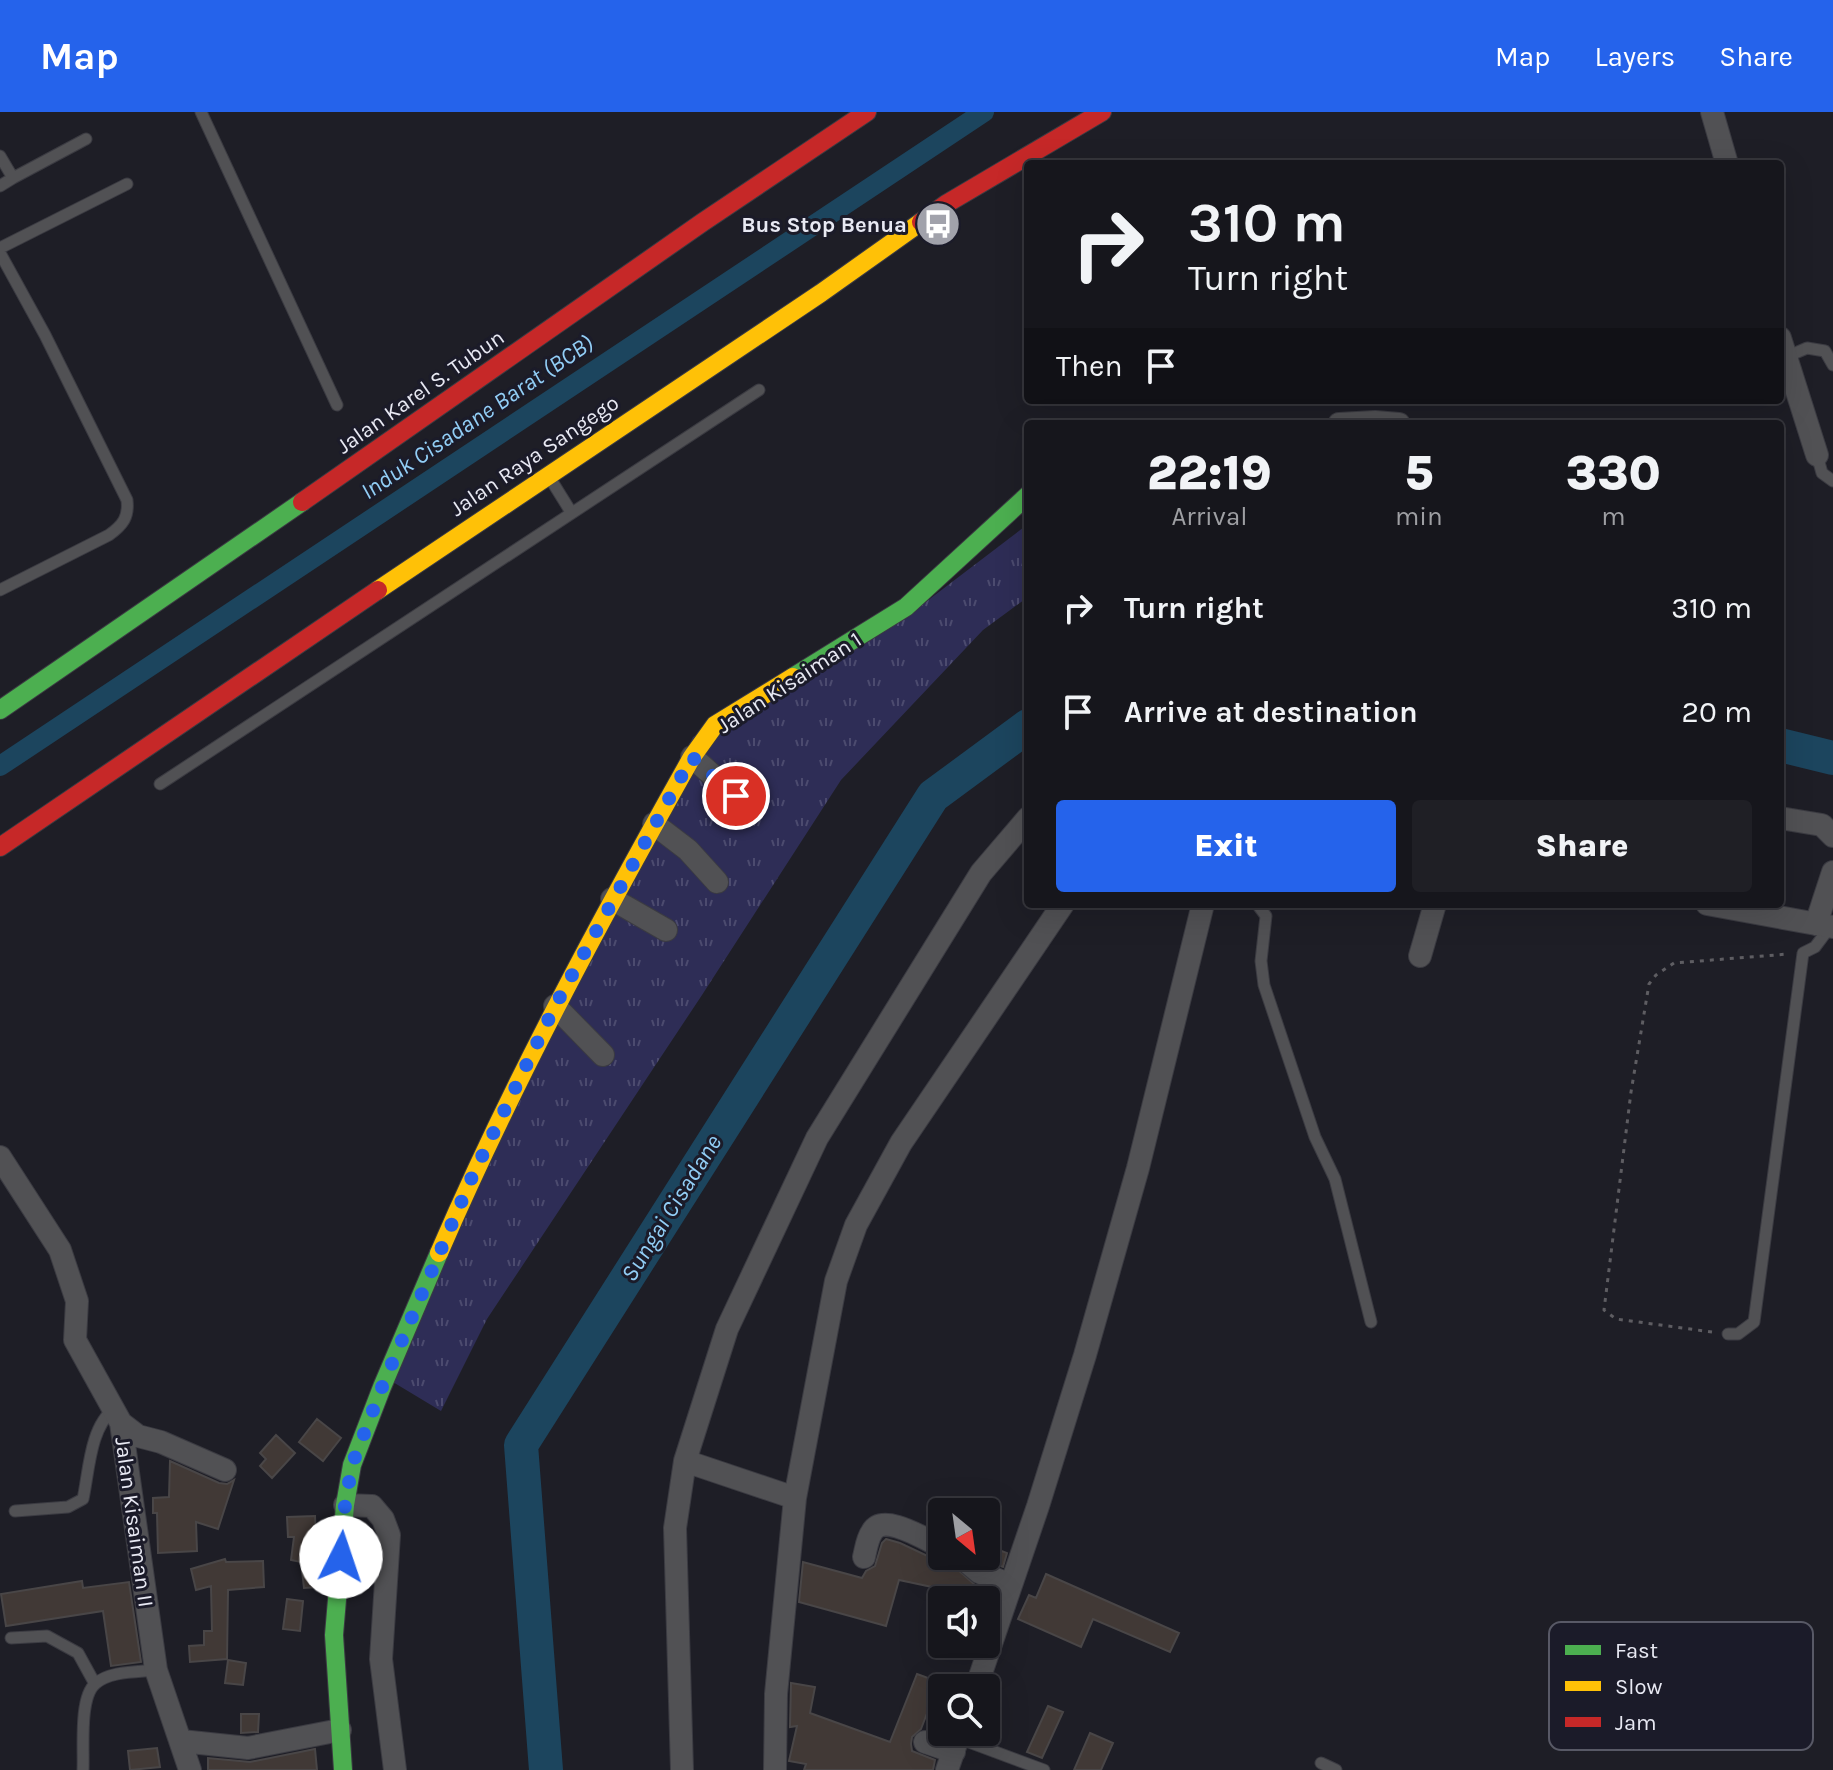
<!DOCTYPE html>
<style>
:root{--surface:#16161c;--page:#1f1f25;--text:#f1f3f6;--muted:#9e9fa3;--line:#35353b;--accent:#2563eb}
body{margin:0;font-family:Karla,sans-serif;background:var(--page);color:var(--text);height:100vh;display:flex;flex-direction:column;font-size:30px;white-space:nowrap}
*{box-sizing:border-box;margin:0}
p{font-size:26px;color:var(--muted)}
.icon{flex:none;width:44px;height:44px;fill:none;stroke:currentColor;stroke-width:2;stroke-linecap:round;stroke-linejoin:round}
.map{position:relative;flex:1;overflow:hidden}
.details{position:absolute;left:1024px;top:308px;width:760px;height:488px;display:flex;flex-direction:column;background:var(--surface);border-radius:8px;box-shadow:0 8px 32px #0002,0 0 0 2px var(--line)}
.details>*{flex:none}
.banner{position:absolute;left:1024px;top:48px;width:760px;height:244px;border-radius:8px;box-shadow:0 8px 32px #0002,0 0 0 2px var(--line);background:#16161c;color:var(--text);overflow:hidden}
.needle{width:52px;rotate:151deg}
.tools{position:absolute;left:928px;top:1386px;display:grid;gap:16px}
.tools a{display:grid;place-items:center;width:72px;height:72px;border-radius:8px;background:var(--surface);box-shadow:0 8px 32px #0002,0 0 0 2px var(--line);font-size:40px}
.pin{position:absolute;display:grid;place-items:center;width:68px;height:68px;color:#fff;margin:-34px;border:4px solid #fff;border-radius:50%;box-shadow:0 2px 8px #0007}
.me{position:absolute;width:88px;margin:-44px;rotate:4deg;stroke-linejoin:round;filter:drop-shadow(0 0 6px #0008)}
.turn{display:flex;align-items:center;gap:28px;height:168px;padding:0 32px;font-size:36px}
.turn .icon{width:104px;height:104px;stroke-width:2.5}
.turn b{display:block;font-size:56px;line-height:68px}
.then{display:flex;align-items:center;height:76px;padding:0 32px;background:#0003;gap:16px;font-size:30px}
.eta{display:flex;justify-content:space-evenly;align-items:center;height:136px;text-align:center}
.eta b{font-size:48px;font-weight:800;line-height:56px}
.button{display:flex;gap:16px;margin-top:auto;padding:16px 32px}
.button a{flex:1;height:92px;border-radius:8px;background:var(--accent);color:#fff;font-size:32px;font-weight:800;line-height:92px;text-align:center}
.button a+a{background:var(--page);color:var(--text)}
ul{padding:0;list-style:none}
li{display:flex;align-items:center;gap:24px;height:104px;padding:0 32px}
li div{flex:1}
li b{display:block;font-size:30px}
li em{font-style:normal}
header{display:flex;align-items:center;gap:48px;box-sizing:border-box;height:112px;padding:0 40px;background:var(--accent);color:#fff}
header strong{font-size:38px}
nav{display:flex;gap:44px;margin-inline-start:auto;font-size:28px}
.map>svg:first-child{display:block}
.grass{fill:url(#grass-tufts)}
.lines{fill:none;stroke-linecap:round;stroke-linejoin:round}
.canal{stroke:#1c455e;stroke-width:20}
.river{stroke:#1c455e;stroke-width:34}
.building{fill:#413936;stroke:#494647;stroke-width:2}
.lane-casing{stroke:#3b3b42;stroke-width:13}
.street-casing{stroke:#3b3b42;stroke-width:24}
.fast-casing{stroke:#3b3b42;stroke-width:20}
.slow-casing{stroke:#3b3b42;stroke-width:20}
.jam-casing{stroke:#3b3b42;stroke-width:20}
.path{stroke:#5e5d62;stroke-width:3;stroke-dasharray:4 6;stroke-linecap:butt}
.lane{stroke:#515154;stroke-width:11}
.street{stroke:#515154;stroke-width:22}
.fast{stroke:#4caf50;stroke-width:18}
.slow{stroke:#ffc107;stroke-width:18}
.jam{stroke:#c62828;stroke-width:18}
.route{stroke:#2563eb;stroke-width:14;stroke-dasharray:0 25.2}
.labels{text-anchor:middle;stroke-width:6;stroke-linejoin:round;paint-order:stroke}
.poi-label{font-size:22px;font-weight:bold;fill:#e8e9f3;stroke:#1b1b29;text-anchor:end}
.street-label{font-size:22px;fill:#e8e9f3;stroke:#1b1b29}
.water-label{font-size:24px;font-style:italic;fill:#92cef6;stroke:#1b1b29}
.key{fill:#1b1b29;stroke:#585966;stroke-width:2}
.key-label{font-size:22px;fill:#e8e9f3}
</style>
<header>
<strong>Map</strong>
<nav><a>Map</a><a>Layers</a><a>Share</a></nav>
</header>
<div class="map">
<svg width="1833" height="1658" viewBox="0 0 1833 1658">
<defs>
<pattern id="grass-tufts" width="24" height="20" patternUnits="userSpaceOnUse" patternTransform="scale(2)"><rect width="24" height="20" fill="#2e2d56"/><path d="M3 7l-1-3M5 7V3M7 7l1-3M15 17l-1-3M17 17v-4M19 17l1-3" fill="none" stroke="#4c4b6f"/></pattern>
</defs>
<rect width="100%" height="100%" fill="#1e1e26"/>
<path class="grass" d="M1028,412V485L983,518L841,668L702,883L487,1207L441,1299L378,1261L693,625L910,502Z"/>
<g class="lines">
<path class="canal" d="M0,654L984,0"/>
<path class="river" d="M1780,633L1833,646
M546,1658L521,1333L933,684L1028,614"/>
</g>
<path class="building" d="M317,1307L341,1326L323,1349L299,1330Z
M276,1323L295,1341L272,1366L260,1354L266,1347L260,1341Z
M170,1349L219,1371L227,1372L234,1368L218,1417L196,1410L197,1439L158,1441L157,1401H153V1386L169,1385Z
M315,1404L316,1429L323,1430L319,1475L304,1476L301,1450L291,1448L294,1425H288L287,1405Z
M886,1427L900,1431L936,1448H947L975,1473L971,1485L950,1479L947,1487L929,1481L932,1475L899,1468L886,1514L799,1490L803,1450L862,1466L866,1459L875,1454L882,1431Z
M986,1433L1007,1441L1003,1455L986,1448Z
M225,1447L226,1450L263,1449L264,1475L228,1478L227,1547L190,1550L189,1534L204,1533V1519H212L211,1474L196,1478L191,1457Z
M1046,1462L1179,1521L1170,1540L1093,1507L1081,1535L1018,1507L1029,1483L1036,1486Z
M82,1469L83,1476L129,1470L141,1550L111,1554L103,1499L6,1514L1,1482Z
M287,1487L303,1489L300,1519L283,1517Z
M228,1548L246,1551L243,1573L225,1571Z
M917,1562L939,1570L921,1617L912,1625L911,1632L912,1639L935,1648L933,1658H804L806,1652L789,1649L797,1614L790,1615L791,1571L815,1575L810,1601L890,1630Z
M1048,1594L1063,1600L1042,1646L1027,1640Z
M241,1602H259L258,1620L241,1621Z
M1090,1621L1113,1631L1101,1658H1074Z
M157,1636L160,1655L130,1658L128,1639Z
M315,1637L317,1658H208V1646L250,1650Z"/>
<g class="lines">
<g class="lane-casing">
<path id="lane" d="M201,0L337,293
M0,44L13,66L0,74
M13,66L86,27
M0,136L127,72
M0,141L45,223L127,388C129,405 123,413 109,423L0,478
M1786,245L1807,236L1825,239L1833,253
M1817,343L1822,361L1833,369
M548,363L571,400
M160,672L759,278
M1257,792L1266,804L1261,849L1264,873L1315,1025L1335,1067L1371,1210
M1728,1222H1738L1754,1210L1803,841L1815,835L1830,815
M15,1399L68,1395L83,1387C89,1359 90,1315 114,1297
M11,1526L47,1524L78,1541L95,1572
M958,1626L1044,1658
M1321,1651L1336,1658
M83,1658C84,1637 79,1586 95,1572C109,1559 137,1560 156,1558"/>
</g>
<g class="street-casing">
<path id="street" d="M1712,0L1727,52
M1780,226L1817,343
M1339,312L1375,310L1399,312
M692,645L736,684L747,699
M1780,706L1822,713L1833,724
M654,712L688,738L717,770
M612,787L666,818
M1707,792L1833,815
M1816,812L1833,760
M1420,844L1435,792
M555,894L603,943
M0,1045L60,1138L77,1189L75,1228L121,1311L156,1558L190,1658
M121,1311L138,1324L161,1330L225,1358
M685,1349L795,1386
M345,1393L372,1394L383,1407L389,1423L381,1547L395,1658
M960,1444L979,1460L1010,1473
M864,1445C866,1437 867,1427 872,1420C883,1400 926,1428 942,1435
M976,1576L1038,1394L1085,1243L1138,1056L1203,792
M181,1629L248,1636L340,1618
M925,1630L954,1640
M682,1658L675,1416L685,1349L727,1217L817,1026L981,761L1028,706
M775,1658L776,1582L795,1386L836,1169L856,1113L901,1031L1063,792
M947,1658L960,1620"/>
</g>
<g class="fast-casing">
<path id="fast" d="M793,565L906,495L1028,383
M0,598L302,390
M343,1658L334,1523L345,1393L352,1353L382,1275L439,1141"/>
</g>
<g class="slow-casing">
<path id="slow" d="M378,478L821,181L921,110
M439,1141C513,970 601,807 692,645L715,613L793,565"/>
</g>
<g class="jam-casing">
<path id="jam" d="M921,110L946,92L1102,0
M302,390L703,110L867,0
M0,735L378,478"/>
</g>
<path class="path" d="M1712,1220L1616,1207L1604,1198L1631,980L1649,872L1656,863L1674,851L1788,842"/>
<use href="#lane" class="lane"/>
<use href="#street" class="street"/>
<use href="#fast" class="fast"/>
<use href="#slow" class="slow"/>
<use href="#jam" class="jam"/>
</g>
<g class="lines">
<path class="route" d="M341,1445L345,1393L352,1353L382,1275L472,1065L555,894L692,645L736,684"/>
</g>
<defs>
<g id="bus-disc" transform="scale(2.3)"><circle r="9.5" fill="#a1a2ab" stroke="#1b1b29"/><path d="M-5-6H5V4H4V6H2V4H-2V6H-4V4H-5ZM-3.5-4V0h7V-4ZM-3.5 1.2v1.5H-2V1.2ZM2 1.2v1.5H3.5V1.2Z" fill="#fff"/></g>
</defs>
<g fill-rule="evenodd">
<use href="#bus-disc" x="938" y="112"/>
</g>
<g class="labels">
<g class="poi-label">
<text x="907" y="120">Bus Stop Benua</text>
</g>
<g class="street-label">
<text transform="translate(420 279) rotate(-35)" y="8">Jalan Karel S. Tubun</text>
<text transform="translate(534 343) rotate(-34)" y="8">Jalan Raya Sangego</text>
<text transform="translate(789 570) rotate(-33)" y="8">Jalan Kisaiman 1</text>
<text transform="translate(135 1410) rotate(82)" y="8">Jalan Kisaiman II</text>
</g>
<g class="water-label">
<text transform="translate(477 305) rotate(-34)" y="8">Induk Cisadane Barat (BCB)</text>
<text transform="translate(671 1096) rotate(-58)" y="8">Sungai Cisadane</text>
</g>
</g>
<rect x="1549" y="1510" width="264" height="128" rx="12" class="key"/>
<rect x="1565" y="1533" width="36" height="10" fill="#4caf50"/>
<rect x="1565" y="1569" width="36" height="10" fill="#ffc107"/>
<rect x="1565" y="1605" width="36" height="10" fill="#c62828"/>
<g class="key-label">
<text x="1615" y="1546">Fast</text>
<text x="1615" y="1582">Slow</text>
<text x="1615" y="1618">Jam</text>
</g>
</svg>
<div class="tools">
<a><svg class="needle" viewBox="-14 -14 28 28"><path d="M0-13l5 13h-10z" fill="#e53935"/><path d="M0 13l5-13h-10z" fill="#9e9fa3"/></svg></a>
<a><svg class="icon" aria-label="sound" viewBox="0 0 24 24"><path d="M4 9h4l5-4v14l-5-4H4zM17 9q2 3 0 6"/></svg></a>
<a><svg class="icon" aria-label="search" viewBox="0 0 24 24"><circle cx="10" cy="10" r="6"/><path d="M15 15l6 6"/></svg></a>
</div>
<div class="pin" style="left:736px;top:684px;background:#d93025"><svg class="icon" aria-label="arrive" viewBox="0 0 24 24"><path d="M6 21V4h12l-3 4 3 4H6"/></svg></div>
<svg class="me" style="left:341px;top:1445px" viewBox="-20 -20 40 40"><circle r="19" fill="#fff"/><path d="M0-13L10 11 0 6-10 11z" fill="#2563eb"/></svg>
<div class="banner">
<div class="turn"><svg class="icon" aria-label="right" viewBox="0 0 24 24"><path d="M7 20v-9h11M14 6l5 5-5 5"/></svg><div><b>310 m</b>Turn right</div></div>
<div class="then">Then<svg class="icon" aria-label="arrive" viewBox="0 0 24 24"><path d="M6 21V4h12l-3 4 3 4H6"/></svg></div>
</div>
<section class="details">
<div class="eta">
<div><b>22:19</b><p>Arrival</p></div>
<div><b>5</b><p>min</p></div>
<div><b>330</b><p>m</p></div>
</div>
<ul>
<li><svg class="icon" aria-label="right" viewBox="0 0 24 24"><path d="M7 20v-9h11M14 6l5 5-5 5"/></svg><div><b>Turn right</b></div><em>310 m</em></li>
<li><svg class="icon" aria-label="arrive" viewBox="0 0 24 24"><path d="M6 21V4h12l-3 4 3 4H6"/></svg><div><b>Arrive at destination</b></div><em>20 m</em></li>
</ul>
<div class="button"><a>Exit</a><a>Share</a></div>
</section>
</div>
